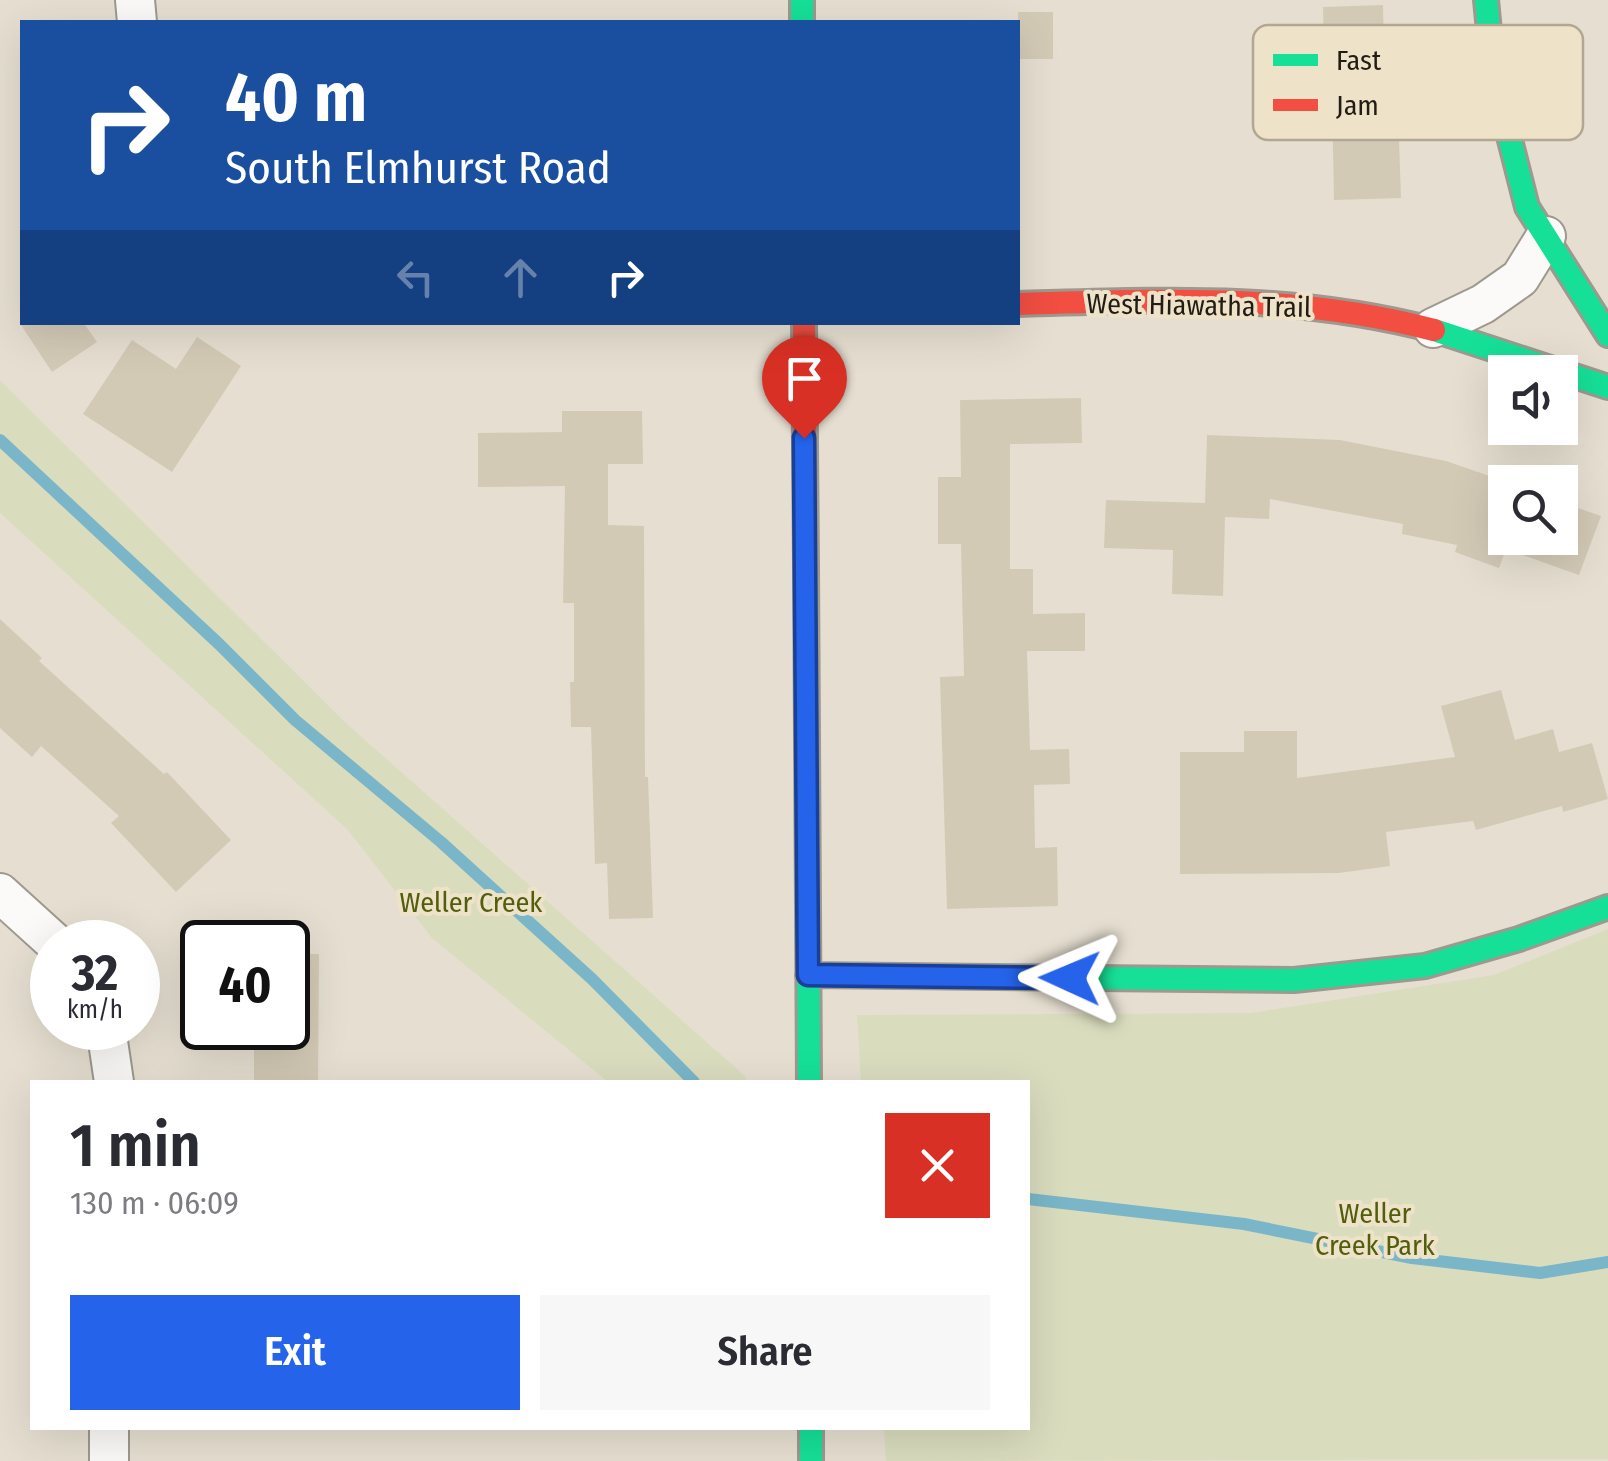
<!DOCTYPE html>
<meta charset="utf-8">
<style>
:root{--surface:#fff;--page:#f7f7f7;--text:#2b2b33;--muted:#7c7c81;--accent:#2563eb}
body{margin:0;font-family:"Fira Sans Condensed",sans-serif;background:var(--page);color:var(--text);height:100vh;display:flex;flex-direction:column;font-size:38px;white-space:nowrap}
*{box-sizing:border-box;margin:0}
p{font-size:32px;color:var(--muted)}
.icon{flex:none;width:55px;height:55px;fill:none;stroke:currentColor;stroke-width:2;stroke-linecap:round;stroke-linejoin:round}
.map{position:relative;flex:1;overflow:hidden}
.details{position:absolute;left:30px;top:1080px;width:1000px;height:350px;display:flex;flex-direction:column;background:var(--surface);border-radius:0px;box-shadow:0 10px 40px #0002}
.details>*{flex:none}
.hud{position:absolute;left:20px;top:20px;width:1000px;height:305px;border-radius:0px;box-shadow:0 10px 40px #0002;background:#1a4fa0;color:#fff;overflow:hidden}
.buttons{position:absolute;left:1488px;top:355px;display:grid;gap:20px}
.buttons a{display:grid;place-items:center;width:90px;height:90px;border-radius:0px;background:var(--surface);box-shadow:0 10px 40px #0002;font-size:50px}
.speed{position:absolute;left:30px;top:920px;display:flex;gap:20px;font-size:50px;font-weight:700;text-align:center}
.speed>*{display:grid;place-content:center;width:130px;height:130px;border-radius:50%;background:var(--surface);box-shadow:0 10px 40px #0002;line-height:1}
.speed small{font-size:25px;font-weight:400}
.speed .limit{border:5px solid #111;border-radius:15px;background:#fff;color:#111}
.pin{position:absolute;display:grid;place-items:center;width:85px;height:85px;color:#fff;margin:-102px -42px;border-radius:50% 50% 50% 0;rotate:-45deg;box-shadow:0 0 10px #0007}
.pin .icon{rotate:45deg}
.me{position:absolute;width:110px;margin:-55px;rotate:271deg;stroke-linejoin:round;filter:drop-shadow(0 0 8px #0008)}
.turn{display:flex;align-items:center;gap:35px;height:210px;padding:0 40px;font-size:45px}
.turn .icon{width:130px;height:130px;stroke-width:2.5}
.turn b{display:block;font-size:70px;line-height:85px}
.lanes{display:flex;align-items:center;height:95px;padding:0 40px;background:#0003;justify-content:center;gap:50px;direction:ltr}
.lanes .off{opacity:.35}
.round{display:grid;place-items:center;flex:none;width:105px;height:105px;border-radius:0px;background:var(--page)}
.headline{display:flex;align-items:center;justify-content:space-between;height:170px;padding:0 40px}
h1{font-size:60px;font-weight:600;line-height:75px}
.primary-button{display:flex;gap:20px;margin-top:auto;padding:20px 40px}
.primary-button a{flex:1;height:115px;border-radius:0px;background:var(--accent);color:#fff;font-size:40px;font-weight:600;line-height:115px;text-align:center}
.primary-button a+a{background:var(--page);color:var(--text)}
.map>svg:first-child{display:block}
.green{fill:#d9dcbd}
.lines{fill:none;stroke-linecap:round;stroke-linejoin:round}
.stream{stroke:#7ab6c8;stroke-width:12}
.building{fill:#d3cab6}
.street-casing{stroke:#9e998f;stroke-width:42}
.fast-casing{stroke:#9e998f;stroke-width:28}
.jam-casing{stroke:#9e998f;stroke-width:28}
.street{stroke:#fbfaf8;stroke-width:38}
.fast{stroke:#16e098;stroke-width:22}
.jam{stroke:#f24e42;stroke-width:22}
.route-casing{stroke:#184099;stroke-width:25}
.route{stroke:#2563eb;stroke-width:18}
.labels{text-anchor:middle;stroke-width:8;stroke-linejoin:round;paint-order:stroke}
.street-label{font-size:28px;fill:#221d14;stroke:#eee2c9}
.park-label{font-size:28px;fill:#515e0b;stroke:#eee2c9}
.key{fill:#eee2c9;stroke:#b1a793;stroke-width:2.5}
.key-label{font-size:28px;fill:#221d14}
</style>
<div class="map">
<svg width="1608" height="1461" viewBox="0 0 1608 1461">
<rect width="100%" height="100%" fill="#e6dfd1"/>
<path class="green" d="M0,380L347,724L746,1077V1082H608L432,938L347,829L0,513Z
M1608,929V1459L886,1461L884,1428H1028V1082H861L857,1015L1251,1013L1494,975Z"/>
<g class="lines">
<path class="stream" d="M0,440L219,644L295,720L441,842L592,979L694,1082
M1028,1199L1244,1224L1412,1258L1540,1273L1608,1262"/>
</g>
<path class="building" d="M1383,5L1386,140H1399L1401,198L1334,200L1332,100H1325L1323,7Z
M1018,12H1053V59H1018Z
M19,322H83L97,342L52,372Z
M197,337L241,366L172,472L83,414L132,340L176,369Z
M1081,398L1082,443L1010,444V569H1033V614L1085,613V651H1027L1030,750L1069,749L1070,784L1034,785L1035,848L1057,847L1058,906L947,909L940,677L964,676L961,544H938V477H961L960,400Z
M562,411H642L643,464H608V525L644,526L645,777H648L653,918L609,919L607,863L595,864L591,727H571L570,682H574V603H563L565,486L478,487V433L562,432Z
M1207,435L1340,440L1446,461L1507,482H1505V538H1560V502L1601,516L1579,575L1506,549L1499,568L1455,552L1457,545L1402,534L1403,524L1270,499L1269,519L1225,517L1223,596L1172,594L1173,550L1104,548L1106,500L1205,503Z
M0,619L42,658L39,661L164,774L167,772L231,840L176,892L111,823L119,816L41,746L32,757L0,728Z
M1501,690L1515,740L1553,729L1559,752L1592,743L1608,799L1563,812L1562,806L1476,830L1473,821L1386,832L1390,866L1339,873L1180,874V752H1244V731H1297V778L1455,757L1441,706Z
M288,954H319L318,1082H254V1028H288Z"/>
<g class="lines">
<g class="street-casing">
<path id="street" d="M135,0L137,22
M1433,328L1483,304L1520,278L1546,236
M0,893L54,942
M106,1028L114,1082
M109,1461V1428"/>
</g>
<g class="fast-casing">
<path id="fast" d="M802,0V22
M1486,0L1493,73L1527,207L1608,335
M1434,330L1608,387
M806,567L809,1082
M808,975L1294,980L1425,966L1519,939L1608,907
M811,1428V1461"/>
</g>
<g class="jam-casing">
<path id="jam" d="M1018,304C1163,300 1292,293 1434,330
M804,322L806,567"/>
</g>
<use href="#street" class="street"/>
<use href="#fast" class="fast"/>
<use href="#jam" class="jam"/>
</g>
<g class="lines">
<g class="route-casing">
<path id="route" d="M804,438L808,975L1070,978"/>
</g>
<use href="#route" class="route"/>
</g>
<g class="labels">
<g class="street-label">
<text transform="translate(1199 305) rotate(1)" y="10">West Hiawatha Trail</text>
</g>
<g class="park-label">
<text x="471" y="912">Weller Creek</text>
<text x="1375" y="1223">Weller<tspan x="1375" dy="32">Creek Park</tspan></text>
</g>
</g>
<rect x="1253" y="25" width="330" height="115" rx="15" class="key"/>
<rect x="1273" y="54" width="45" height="12" fill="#16e098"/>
<rect x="1273" y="99" width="45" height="12" fill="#f24e42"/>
<g class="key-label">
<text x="1336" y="70">Fast</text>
<text x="1336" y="115">Jam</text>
</g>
</svg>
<div class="buttons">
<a><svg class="icon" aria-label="sound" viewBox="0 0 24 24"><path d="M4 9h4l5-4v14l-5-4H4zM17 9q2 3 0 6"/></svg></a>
<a><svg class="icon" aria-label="search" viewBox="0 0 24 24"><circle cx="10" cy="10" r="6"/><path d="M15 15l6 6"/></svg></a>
</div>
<div class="speed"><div>32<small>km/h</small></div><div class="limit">40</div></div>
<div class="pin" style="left:804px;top:438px;background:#d93025"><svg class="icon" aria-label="arrive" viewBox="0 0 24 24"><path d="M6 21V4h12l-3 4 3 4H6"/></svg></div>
<svg class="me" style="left:1070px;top:978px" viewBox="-20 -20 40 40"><path d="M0-17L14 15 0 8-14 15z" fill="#2563eb" stroke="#fff" stroke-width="4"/></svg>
<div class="hud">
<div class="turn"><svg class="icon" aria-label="right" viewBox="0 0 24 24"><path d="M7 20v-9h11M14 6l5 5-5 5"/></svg><div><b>40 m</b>South Elmhurst Road</div></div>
<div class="lanes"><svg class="icon off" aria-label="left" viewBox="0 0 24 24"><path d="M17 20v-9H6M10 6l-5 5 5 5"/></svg><svg class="icon off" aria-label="ahead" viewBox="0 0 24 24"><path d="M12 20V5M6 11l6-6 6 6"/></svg><svg class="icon" aria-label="right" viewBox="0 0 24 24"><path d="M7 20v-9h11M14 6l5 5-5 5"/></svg></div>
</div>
<section class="details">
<div class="headline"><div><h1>1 min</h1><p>130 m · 06:09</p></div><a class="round" style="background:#d93025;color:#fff"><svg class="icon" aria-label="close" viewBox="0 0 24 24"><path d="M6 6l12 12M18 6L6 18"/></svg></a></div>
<div class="primary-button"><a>Exit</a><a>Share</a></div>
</section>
</div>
